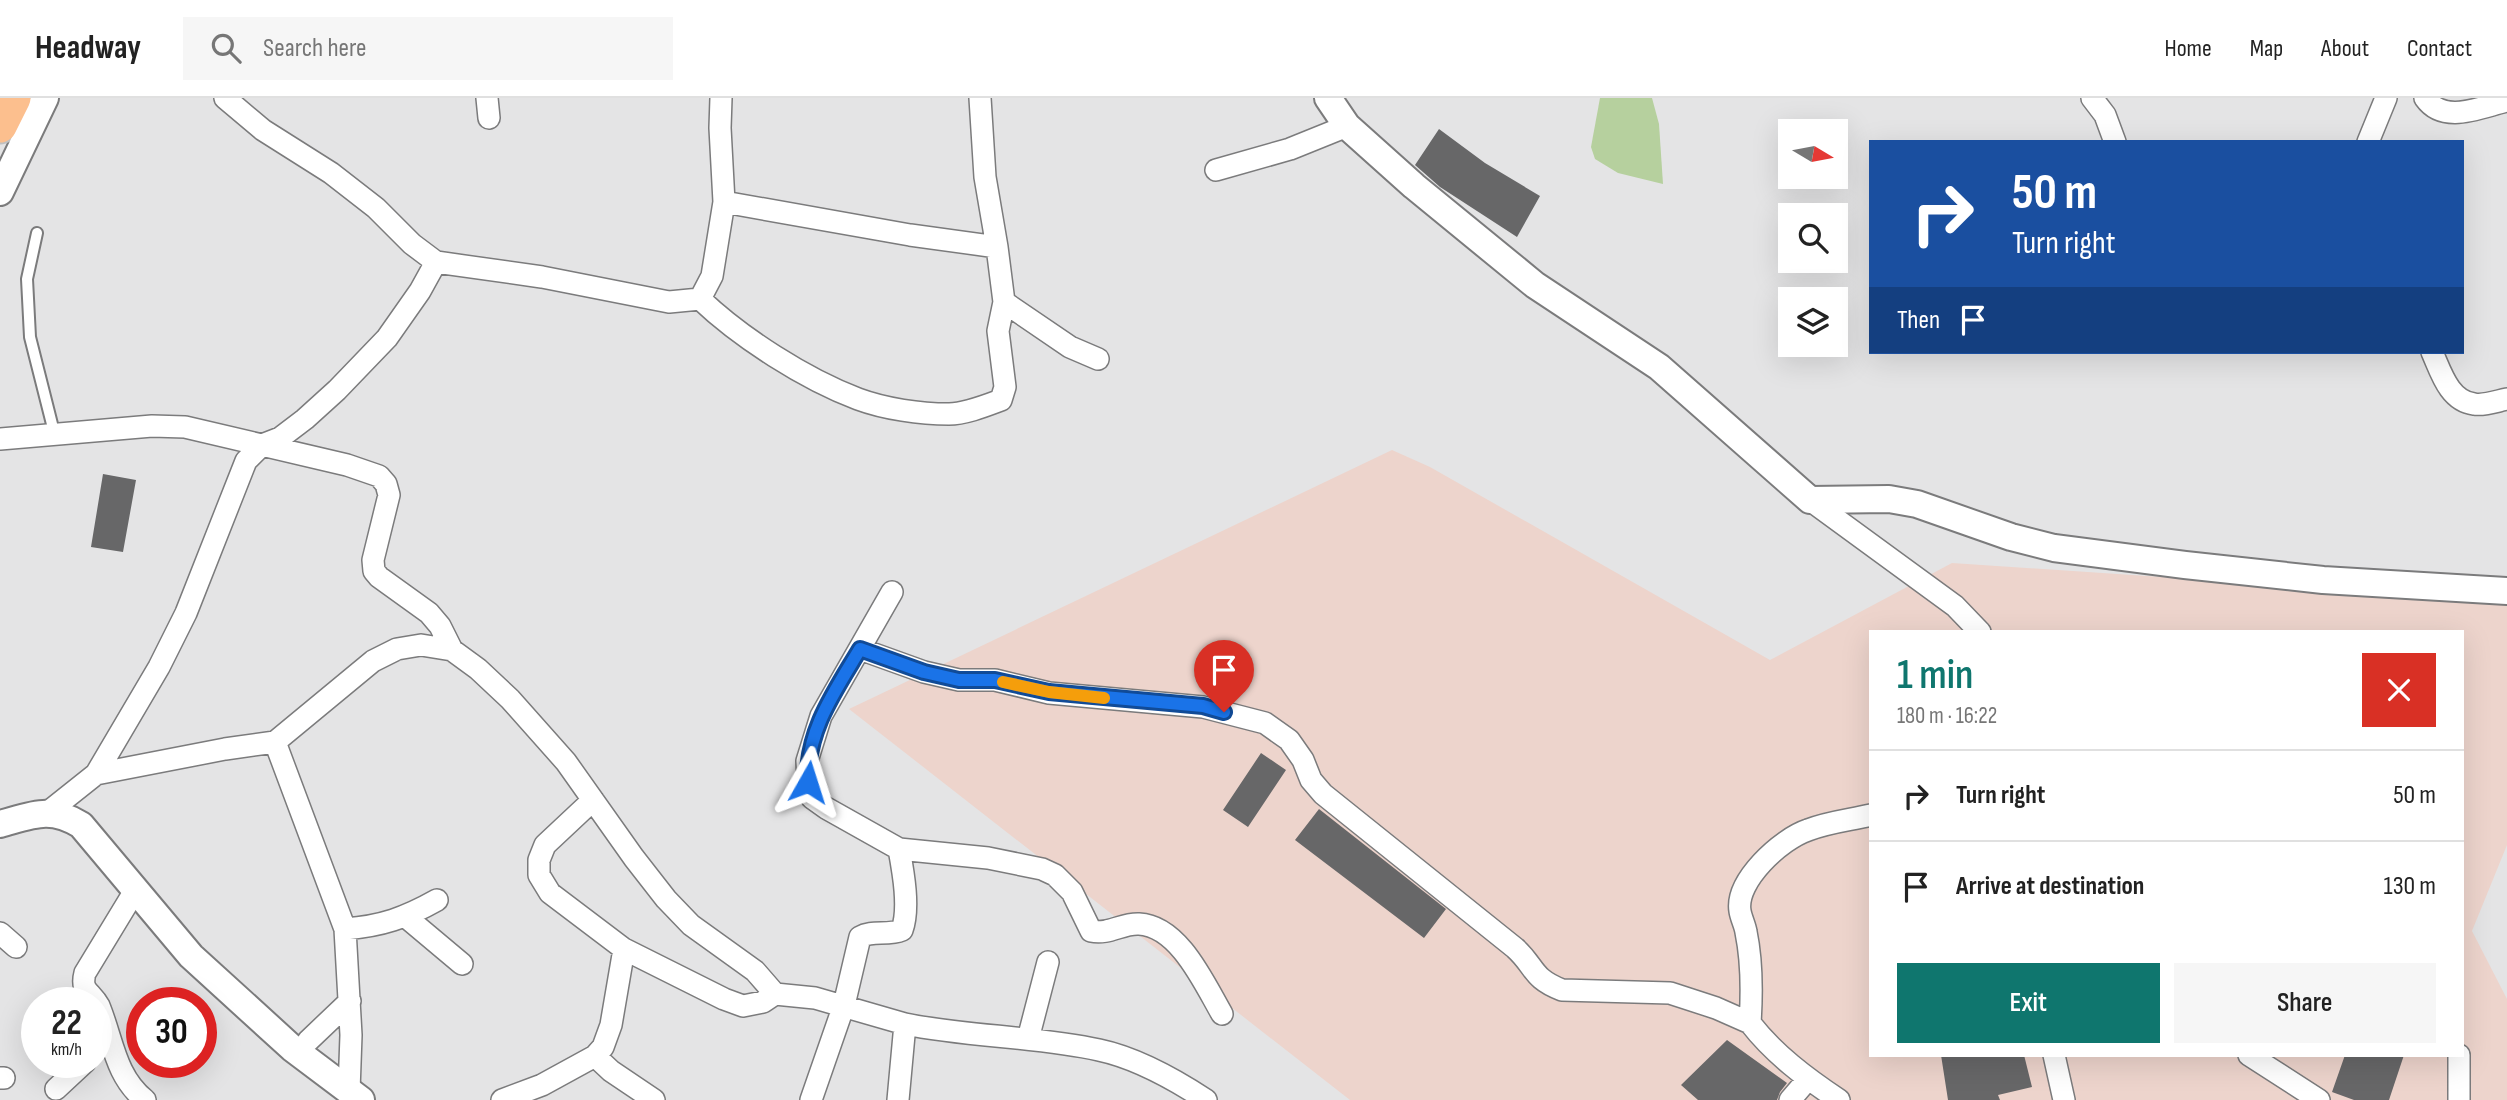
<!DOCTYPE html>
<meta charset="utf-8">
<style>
:root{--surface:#fff;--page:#f6f6f6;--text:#222;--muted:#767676;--line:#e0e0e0;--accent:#0f766e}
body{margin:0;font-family:"Sofia Sans Condensed",sans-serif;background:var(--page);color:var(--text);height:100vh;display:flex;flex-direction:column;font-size:26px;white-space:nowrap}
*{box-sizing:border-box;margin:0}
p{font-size:23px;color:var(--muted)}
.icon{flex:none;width:38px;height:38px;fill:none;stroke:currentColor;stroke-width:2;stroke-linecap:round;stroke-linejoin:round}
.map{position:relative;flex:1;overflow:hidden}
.sheet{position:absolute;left:1869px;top:532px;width:595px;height:427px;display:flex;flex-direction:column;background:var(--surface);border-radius:0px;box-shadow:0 7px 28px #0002}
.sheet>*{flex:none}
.hud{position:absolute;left:1869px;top:42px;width:595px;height:214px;border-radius:0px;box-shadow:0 7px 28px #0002;background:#1a4fa0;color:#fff;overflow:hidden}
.needle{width:46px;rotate:100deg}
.buttons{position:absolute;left:1778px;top:21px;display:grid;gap:14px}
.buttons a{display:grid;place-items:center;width:70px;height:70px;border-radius:0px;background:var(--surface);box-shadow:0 7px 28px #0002;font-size:35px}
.speed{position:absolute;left:21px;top:889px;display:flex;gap:14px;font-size:35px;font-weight:700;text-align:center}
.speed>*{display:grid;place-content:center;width:91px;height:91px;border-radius:50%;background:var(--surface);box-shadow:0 7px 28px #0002;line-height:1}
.speed small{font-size:18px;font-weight:400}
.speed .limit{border:10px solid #d22;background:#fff;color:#111}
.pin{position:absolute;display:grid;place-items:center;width:60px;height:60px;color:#fff;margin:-72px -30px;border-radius:50% 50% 50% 0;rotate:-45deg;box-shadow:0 0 7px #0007}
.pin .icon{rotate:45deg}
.me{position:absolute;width:77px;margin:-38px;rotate:6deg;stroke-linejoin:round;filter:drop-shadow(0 0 5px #0008)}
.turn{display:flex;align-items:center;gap:24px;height:147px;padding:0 28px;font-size:32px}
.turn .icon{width:91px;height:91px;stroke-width:2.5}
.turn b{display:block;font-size:49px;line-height:60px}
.then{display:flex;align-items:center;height:66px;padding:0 28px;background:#0003;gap:14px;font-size:26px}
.round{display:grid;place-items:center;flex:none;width:74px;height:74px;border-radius:0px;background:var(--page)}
.overview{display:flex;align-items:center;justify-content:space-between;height:119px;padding:0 28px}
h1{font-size:42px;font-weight:600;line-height:52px;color:var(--accent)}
.primary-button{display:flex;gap:14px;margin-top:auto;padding:14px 28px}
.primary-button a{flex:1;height:80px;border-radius:0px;background:var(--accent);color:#fff;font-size:28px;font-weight:600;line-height:80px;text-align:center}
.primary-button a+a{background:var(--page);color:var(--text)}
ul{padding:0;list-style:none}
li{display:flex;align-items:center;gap:21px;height:91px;padding:0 28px;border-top:2px solid var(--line)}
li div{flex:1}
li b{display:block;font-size:26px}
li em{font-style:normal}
header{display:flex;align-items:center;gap:42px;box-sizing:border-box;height:98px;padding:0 35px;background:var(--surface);border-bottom:2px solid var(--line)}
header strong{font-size:33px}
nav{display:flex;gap:38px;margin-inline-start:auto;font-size:24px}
.search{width:490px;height:63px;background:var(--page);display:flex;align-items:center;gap:18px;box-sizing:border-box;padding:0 24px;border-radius:0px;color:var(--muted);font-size:26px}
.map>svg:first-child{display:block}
.education{fill:#edd4cc;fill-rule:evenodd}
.green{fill:#b6d09e}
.building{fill:#676768}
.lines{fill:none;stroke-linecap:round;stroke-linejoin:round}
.service-casing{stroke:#7b7b7c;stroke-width:14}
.minor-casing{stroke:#7b7b7c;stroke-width:24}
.tertiary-casing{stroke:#7b7b7c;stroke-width:30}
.primary-casing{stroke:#c0c0c0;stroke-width:37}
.service{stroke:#fff;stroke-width:10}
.minor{stroke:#fff;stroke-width:21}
.tertiary{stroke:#fff;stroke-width:26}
.primary{stroke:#fcbf8e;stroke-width:33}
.route-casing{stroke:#114b97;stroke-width:18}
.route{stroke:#1a73e8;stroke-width:12}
.slow{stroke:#f59e0b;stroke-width:12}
</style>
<header>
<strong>Headway</strong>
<div class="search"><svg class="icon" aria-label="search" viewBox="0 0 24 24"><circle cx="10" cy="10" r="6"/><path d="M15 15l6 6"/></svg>Search here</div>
<nav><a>Home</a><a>Map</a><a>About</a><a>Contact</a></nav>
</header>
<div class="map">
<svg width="2507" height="1002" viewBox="0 0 2507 1002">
<rect width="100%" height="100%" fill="#e4e4e5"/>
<path class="education" d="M1392,352L1430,369L1770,562L1952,465L2507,502V747L2472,833L2507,901V1002H1350L849,611ZM1871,534H2462V957H1871Z"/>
<path class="green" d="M1600,0H1652L1659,26L1663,86L1618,75L1595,61L1591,49Z"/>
<path class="building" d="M1439,31L1485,65L1540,98L1517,139L1440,89L1415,67Z
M103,376L136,382L123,454L91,449Z
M1261,655L1286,672L1248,729L1223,712Z
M1319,711L1446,811L1424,840L1295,742Z
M1727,942L1787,985L1780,994L1777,1002H1698L1681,987Z
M1941,957H2024L2032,989L1998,997L2000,1002H1948Z
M2345,957H2404L2389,1002H2354L2332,994Z"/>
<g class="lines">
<g class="service-casing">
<path id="service" d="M37,135L27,181L30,239L55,338"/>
</g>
<g class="minor-casing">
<path id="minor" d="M225,0L263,32L331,75L376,110L412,146L436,164L542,179L669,204L700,201L712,178L724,104
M487,0L489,20
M721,0L720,30L724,104L910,137L997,149
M2092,0L2105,17L2115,44
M2425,0C2444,27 2481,9 2507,3
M2368,44L2386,0
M1216,72L1290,51L1347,28
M700,201C741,240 805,281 858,301C885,311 920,316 949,316C965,316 985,308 1001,302L1005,289L998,233L1004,204L997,149L985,79L980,0
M1004,204L1070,249L1098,261
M2432,254C2441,274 2449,303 2474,306C2484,308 2497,303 2507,301
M0,341L152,328L185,329L347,367L379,378L386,386L389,397L373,462L374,473L379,479L429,515L440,528L452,552
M1810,402L1955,508L1980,534
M892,494L821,618L807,663L808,684L812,700L826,710L899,751L988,760L1042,771L1055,777L1072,794L1091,833C1109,837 1122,825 1139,826C1179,828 1204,885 1222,916
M860,551L924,574L959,582H995L1049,595L1203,609L1265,625L1289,642L1303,662L1311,682L1323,696L1515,850C1536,869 1531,880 1562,892L1670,895L1716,910L1750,925
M275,644L345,831L351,937L349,993
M96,676L225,651L275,644L373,563L397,551L421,547L452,552L478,571L510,601L566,664L634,760L666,801L691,827L755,873L775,896L815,900L905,926
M47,715L96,676L159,569L186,515L246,363L262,347L280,340L305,321L337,292L387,240L420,193L436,164
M136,791L85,875C80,894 91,893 99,908C113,942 115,978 145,1002
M406,819L462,866
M345,831C382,828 405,820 437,802
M0,835L16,849
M624,851L724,901L743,908L763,904L775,896
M1028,941L1048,864
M308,943L350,903
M2054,957L2064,1002
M2249,957L2319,1002
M595,958L611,973L654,1002
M0,980H4
M56,991L85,964
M502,1002L542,987L595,958L603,949L611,927L624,851L550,795L539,777V762L545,747L593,702
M811,1002L844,907L860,839C872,832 888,838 902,832C910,810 903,773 899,751
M898,1002L905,926C969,939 1035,938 1099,952C1137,960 1174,981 1206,1002
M1790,1002L1808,981
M1839,1002C1806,980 1774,956 1750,925C1752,895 1752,863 1746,834C1745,827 1741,820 1740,813C1735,783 1781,741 1808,732C1828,724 1850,722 1871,717
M2459,1002V957"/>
</g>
<g class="tertiary-casing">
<path id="tertiary" d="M1328,0L1347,28L1414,88L1535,187L1659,269L1810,402L1889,401L1917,406L2011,439L2054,450L2185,467L2323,482L2507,493
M0,94L45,0
M0,726C33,717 50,708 81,727L191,858L292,950L361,1002"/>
</g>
<g class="primary-casing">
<path id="primary" d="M0,28L14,0"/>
</g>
<use href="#service" class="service"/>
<use href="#minor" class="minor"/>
<use href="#tertiary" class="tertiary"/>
<use href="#primary" class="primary"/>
</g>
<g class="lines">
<g class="route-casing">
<path id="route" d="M808,684C806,633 835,593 860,551L924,574L959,582H995L1049,594L1203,608L1224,614"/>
</g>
<use href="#route" class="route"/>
<path class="slow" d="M1003,584L1049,594L1104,600"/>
</g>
</svg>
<div class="buttons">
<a><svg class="needle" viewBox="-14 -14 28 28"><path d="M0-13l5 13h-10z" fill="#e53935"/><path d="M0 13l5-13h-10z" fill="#767676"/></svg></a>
<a><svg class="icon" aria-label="search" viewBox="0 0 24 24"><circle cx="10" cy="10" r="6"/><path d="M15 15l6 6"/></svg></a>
<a><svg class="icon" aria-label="layers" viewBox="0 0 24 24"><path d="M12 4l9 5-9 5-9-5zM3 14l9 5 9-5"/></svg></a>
</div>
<div class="speed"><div>22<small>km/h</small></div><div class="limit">30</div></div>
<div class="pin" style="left:1224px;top:614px;background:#d93025"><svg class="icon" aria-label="arrive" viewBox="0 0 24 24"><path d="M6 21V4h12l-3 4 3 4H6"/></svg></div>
<svg class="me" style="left:808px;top:684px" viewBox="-20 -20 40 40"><path d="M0-17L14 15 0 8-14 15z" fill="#1a73e8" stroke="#fff" stroke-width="4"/></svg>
<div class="hud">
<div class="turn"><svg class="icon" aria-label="right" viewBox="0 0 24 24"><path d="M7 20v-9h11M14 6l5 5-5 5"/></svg><div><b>50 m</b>Turn right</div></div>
<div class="then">Then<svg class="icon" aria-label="arrive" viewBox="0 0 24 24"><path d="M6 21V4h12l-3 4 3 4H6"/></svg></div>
</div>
<section class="sheet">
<div class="overview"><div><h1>1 min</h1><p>180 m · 16:22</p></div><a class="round" style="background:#d93025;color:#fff"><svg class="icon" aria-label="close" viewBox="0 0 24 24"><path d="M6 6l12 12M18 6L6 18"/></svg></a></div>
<ul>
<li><svg class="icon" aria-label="right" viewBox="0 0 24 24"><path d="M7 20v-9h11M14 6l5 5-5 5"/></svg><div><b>Turn right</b></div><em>50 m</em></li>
<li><svg class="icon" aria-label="arrive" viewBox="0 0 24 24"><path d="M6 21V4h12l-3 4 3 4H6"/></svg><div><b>Arrive at destination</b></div><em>130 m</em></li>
</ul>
<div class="primary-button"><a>Exit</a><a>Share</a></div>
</section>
</div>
